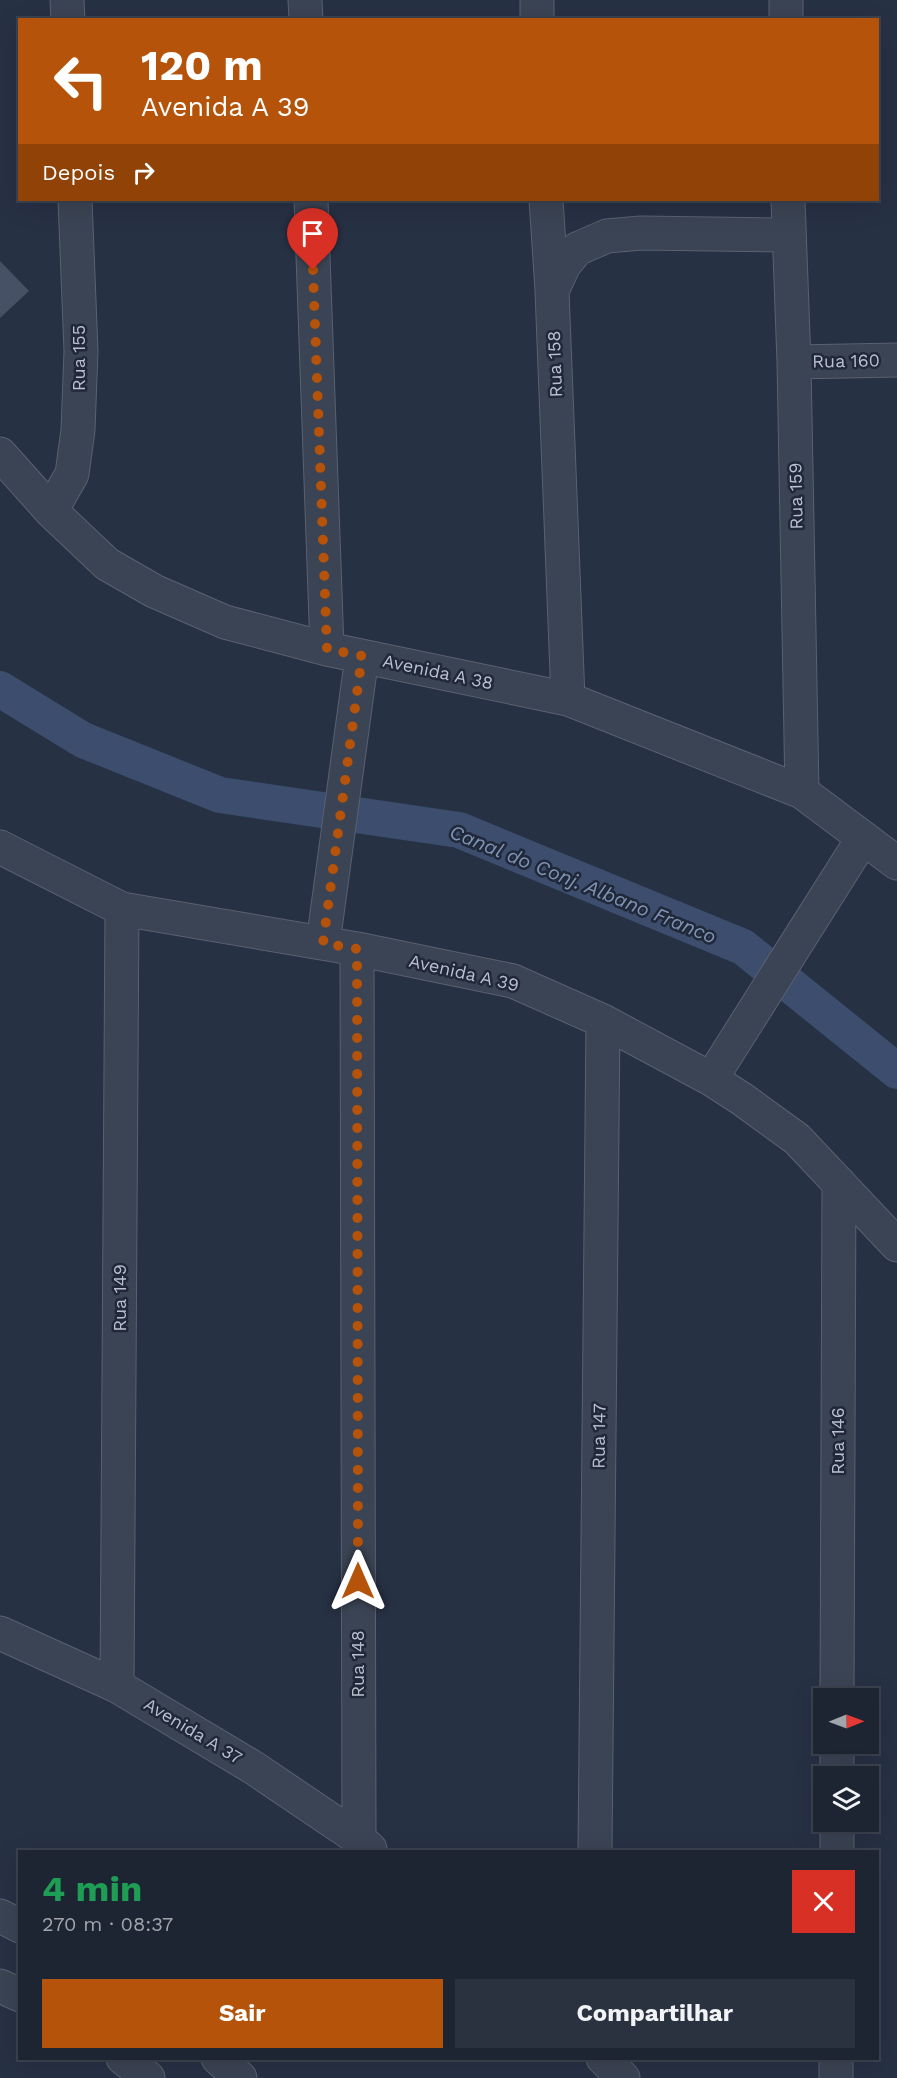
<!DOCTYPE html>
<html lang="pt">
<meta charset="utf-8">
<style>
:root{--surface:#1d2533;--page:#2a313f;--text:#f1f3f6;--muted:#a0a5ac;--line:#3b424e;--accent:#b45309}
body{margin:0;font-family:"Work Sans",sans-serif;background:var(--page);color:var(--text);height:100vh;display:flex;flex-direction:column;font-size:22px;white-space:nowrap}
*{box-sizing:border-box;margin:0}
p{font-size:20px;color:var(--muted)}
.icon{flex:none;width:33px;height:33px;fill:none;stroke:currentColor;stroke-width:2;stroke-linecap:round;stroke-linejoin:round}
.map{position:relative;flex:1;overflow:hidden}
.panel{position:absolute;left:18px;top:1850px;width:861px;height:210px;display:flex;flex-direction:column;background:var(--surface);border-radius:0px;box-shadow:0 6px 24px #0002,0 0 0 2px var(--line)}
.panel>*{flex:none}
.hud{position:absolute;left:18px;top:18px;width:861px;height:183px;border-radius:0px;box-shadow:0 6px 24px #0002,0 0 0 2px var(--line);background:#b45309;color:#fff;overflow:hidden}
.needle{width:39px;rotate:89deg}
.controls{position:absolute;left:813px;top:1688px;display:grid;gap:12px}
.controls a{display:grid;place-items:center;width:66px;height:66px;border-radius:0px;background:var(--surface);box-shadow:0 6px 24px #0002,0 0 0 2px var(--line);font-size:30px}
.pin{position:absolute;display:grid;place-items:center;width:51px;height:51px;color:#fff;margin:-62px -26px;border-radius:50% 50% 50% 0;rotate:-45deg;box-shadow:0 0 6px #0007}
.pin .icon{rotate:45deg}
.me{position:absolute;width:66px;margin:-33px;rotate:0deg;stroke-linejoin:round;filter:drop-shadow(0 0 4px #0008)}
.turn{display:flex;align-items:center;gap:21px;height:126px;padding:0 24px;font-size:27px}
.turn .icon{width:78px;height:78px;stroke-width:2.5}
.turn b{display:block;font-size:42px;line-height:51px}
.then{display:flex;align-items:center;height:57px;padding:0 24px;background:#0003;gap:12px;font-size:22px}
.round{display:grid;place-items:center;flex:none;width:63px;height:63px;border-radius:0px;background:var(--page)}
.headline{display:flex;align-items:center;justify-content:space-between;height:102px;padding:0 24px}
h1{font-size:36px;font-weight:700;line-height:45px;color:#1e9e55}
.action{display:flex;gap:12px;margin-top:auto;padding:12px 24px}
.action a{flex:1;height:69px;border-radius:0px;background:var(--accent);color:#fff;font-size:24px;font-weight:700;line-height:69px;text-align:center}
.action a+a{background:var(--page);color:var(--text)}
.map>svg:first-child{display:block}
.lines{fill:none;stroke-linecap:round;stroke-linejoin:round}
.canal{stroke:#3c4d6d;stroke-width:36}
.building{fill:#465166}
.minor-casing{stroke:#5a6171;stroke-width:35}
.minor{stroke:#3b4454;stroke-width:33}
.route{stroke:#b45309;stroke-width:10;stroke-dasharray:0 18}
.labels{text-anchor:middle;stroke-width:5;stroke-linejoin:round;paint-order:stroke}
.street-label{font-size:18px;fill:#b9bfcd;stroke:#202839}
.water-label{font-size:20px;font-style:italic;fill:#7f93b4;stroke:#202839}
</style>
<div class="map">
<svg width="897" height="2078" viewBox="0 0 897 2078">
<rect width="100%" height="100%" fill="#273144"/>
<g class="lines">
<path class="canal" d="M0,689L83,740L220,795L459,830L743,947L897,1071"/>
</g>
<path class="building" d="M0,261L29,291L0,318Z"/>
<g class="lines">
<g class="minor-casing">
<path id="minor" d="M67,0L68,20
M305,0L306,20
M537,0V20
M786,0V20
M311,200L327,649
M546,200L552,290
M788,200L794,362L802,792
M794,362L897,360
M0,454L51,511L107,564L154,591L225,622L327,649L568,699L802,792L897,863
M51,511L72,474L78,430L81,351L75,200
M568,699L552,291L564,265L577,249L607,236L641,233L788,235
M0,847L122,909L357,949L513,981L603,1021L711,1079L742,1099L797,1139L897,1245
M323,943L362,656
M357,949L359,1839
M711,1079L863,838
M0,1633L117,1686L254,1768L359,1839L370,1849
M117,1686L122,909
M837,1698L839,1183
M837,1776V1743
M595,1851L603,1021
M837,1851V1821
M0,1916L20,1926
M0,1986L20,1995
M123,2058L148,2078
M218,2058L240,2078
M603,2058L623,2078
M836,2078V2058"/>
</g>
<use href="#minor" class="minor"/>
</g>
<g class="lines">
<path class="route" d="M313,270L327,649L362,656L323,943L357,949L358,1581"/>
</g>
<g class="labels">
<g class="street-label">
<text transform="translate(79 358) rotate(-90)" y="6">Rua 155</text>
<text transform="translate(846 361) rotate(-1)" y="6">Rua 160</text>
<text transform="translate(555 364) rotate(-92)" y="6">Rua 158</text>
<text transform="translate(796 496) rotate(-91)" y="6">Rua 159</text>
<text transform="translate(438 672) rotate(12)" y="6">Avenida A 38</text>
<text transform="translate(464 973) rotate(13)" y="6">Avenida A 39</text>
<text transform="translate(120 1298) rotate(-90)" y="6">Rua 149</text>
<text transform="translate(599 1436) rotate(-89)" y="6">Rua 147</text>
<text transform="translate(838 1441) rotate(-90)" y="6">Rua 146</text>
<text transform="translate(358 1664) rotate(-90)" y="6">Rua 148</text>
<text transform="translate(193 1731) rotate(31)" y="6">Avenida A 37</text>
</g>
<g class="water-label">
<text transform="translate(583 884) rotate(22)" y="7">Canal do Conj. Albano Franco</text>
</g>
</g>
</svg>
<div class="controls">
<a><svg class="needle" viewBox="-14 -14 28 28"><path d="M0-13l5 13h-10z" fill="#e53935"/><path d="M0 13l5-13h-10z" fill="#a0a5ac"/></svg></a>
<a><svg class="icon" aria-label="layers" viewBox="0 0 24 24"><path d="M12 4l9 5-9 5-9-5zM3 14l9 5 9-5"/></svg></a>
</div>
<div class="pin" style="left:313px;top:270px;background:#d93025"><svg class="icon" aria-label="arrive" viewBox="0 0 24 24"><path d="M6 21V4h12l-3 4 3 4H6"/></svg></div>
<svg class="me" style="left:358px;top:1581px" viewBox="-20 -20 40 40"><path d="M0-17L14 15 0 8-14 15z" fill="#b45309" stroke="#fff" stroke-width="4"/></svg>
<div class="hud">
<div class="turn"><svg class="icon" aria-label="left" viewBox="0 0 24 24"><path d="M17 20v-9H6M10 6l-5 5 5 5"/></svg><div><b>120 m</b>Avenida A 39</div></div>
<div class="then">Depois<svg class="icon" aria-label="right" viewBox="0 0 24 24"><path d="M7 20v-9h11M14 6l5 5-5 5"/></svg></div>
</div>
<section class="panel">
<div class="headline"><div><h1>4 min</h1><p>270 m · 08:37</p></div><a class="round" style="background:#d93025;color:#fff"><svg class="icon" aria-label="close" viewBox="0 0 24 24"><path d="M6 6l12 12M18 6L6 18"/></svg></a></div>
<div class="action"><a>Sair</a><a>Compartilhar</a></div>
</section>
</div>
